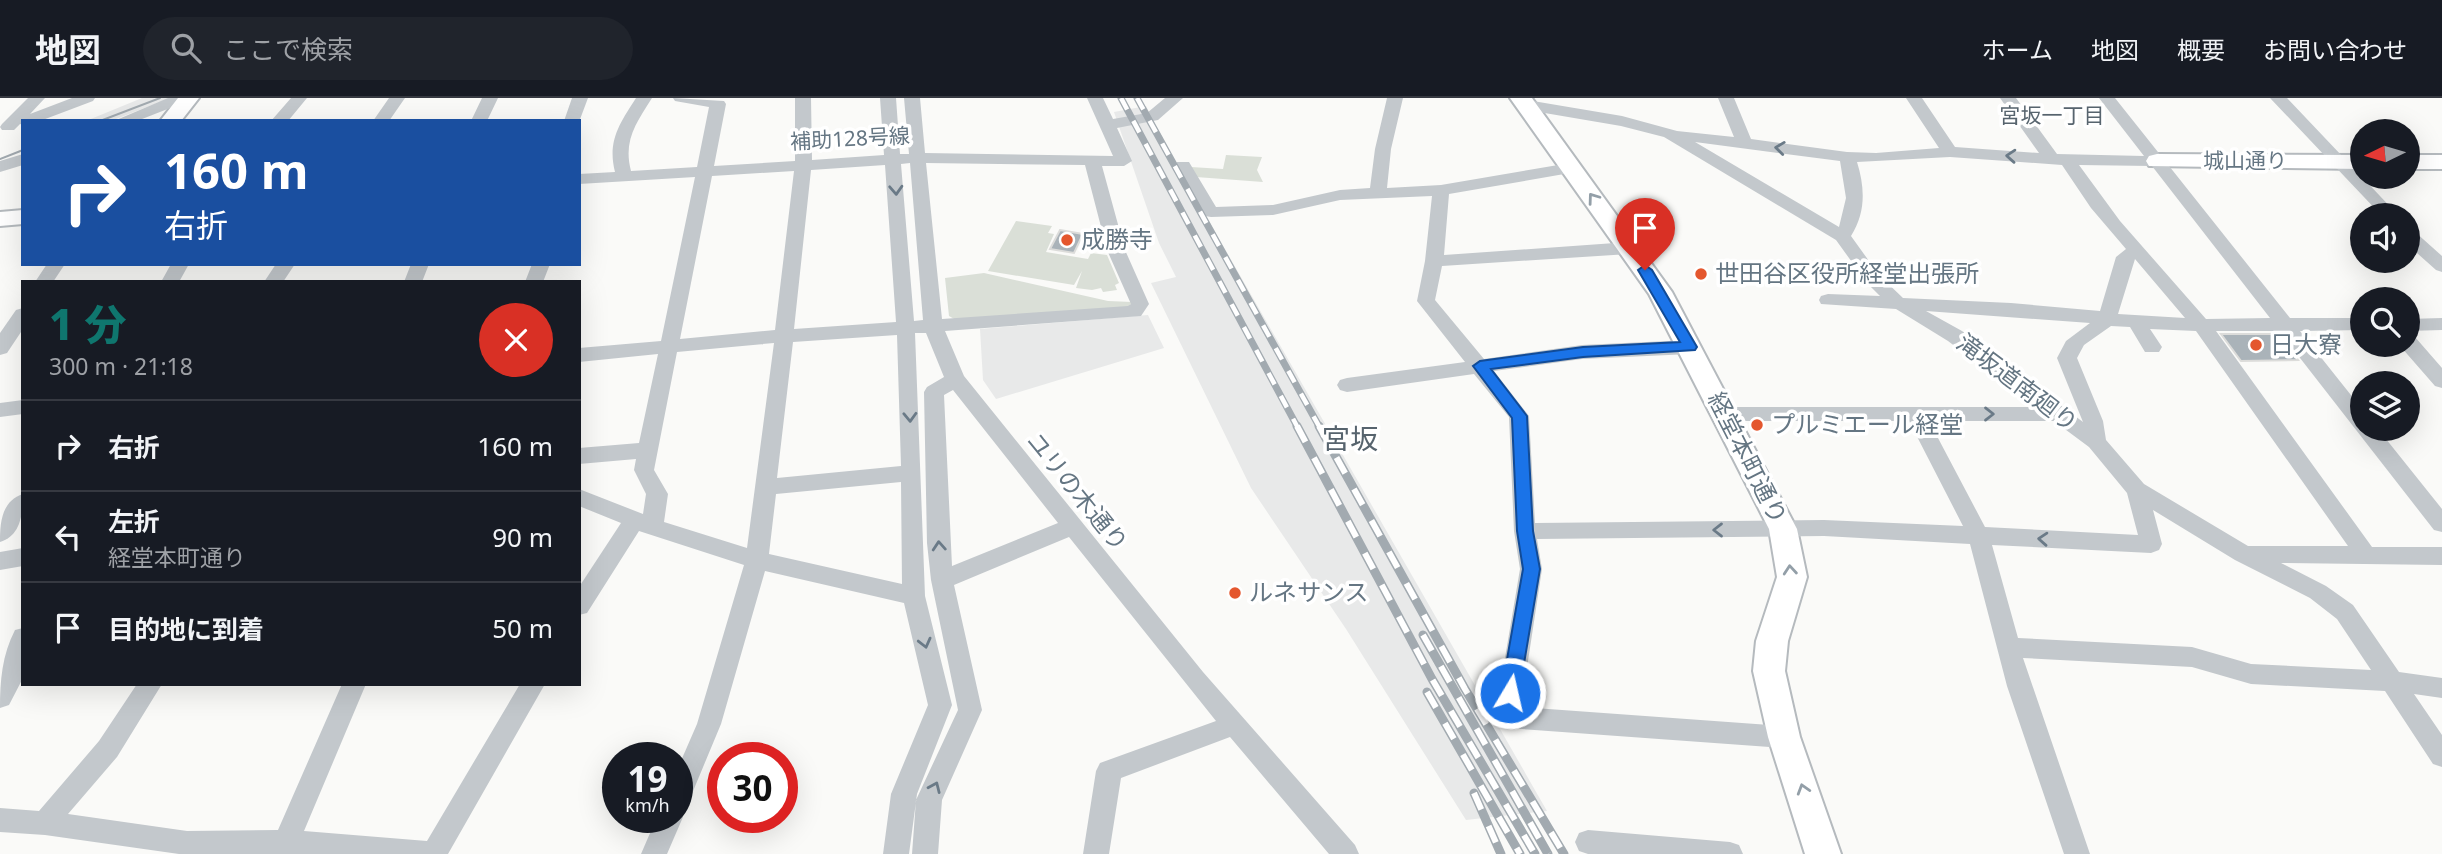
<!DOCTYPE html>
<html lang="ja">
<meta charset="utf-8">
<style>
:root{--surface:#171b24;--page:#20242c;--text:#f1f3f6;--muted:#9ea1a6;--line:#363941;--accent:#0f766e}
body{margin:0;font-family:"Noto Sans","Noto Sans JP",sans-serif;background:var(--page);color:var(--text);height:100vh;display:flex;flex-direction:column;font-size:26px;white-space:nowrap}
*{box-sizing:border-box;margin:0}
p{font-size:23px;color:var(--muted)}
.icon{flex:none;width:38px;height:38px;fill:none;stroke:currentColor;stroke-width:2;stroke-linecap:round;stroke-linejoin:round}
.map{position:relative;flex:1;overflow:hidden}
.sheet{position:absolute;left:21px;top:182px;width:560px;height:406px;display:flex;flex-direction:column;background:var(--surface);border-radius:0px;box-shadow:0 7px 28px #0002}
.sheet>*{flex:none}
.hud{position:absolute;left:21px;top:21px;width:560px;height:147px;border-radius:0px;box-shadow:0 7px 28px #0002;background:#1a4fa0;color:#fff;overflow:hidden}
.needle{width:46px;rotate:265deg}
.buttons{position:absolute;left:2350px;top:21px;display:grid;gap:14px}
.buttons a{display:grid;place-items:center;width:70px;height:70px;border-radius:50%;background:var(--surface);box-shadow:0 7px 28px #0002;font-size:35px}
.speed{position:absolute;left:602px;top:644px;display:flex;gap:14px;font-size:35px;font-weight:700;text-align:center}
.speed>*{display:grid;place-content:center;width:91px;height:91px;border-radius:50%;background:var(--surface);box-shadow:0 7px 28px #0002;line-height:1}
.speed small{font-size:18px;font-weight:400}
.speed .limit{border:10px solid #d22;background:#fff;color:#111}
.pin{position:absolute;display:grid;place-items:center;width:60px;height:60px;color:#fff;margin:-72px -30px;border-radius:50% 50% 50% 0;rotate:-45deg;box-shadow:0 0 7px #0007}
.pin .icon{rotate:45deg}
.me{position:absolute;width:77px;margin:-38px;rotate:9deg;stroke-linejoin:round;filter:drop-shadow(0 0 5px #0008)}
.turn{display:flex;align-items:center;gap:24px;height:147px;padding:0 28px;font-size:32px}
.turn .icon{width:91px;height:91px;stroke-width:2.5}
.turn b{display:block;font-size:49px;line-height:60px}
.round{display:grid;place-items:center;flex:none;width:74px;height:74px;border-radius:37px;background:var(--page)}
.head{display:flex;align-items:center;justify-content:space-between;height:119px;padding:0 28px}
h1{font-size:42px;font-weight:800;line-height:52px;color:var(--accent)}
ul{padding:0;list-style:none}
li{display:flex;align-items:center;gap:21px;height:91px;padding:0 28px;border-top:2px solid var(--line)}
li div{flex:1}
li b{display:block;font-size:26px}
li em{font-style:normal}
header{display:flex;align-items:center;gap:42px;box-sizing:border-box;height:98px;padding:0 35px;background:var(--surface);border-bottom:2px solid var(--line)}
header strong{font-size:33px}
nav{display:flex;gap:38px;margin-inline-start:auto;font-size:24px}
.search{width:490px;height:63px;background:var(--page);display:flex;align-items:center;gap:18px;box-sizing:border-box;padding:0 24px;border-radius:38px;color:var(--muted);font-size:26px}
.map>svg:first-child{display:block}
.built{fill:#e8e9e9}
.green{fill:#dadfd7}
.building{fill:#aab3b9;stroke:#dcdcda;stroke-width:2}
.lines{fill:none;stroke-linecap:round;stroke-linejoin:round}
.major-casing{stroke:#b5babe;stroke-width:4}
.minor{fill:#c3c8cc;fill-rule:evenodd}
.major{fill:#fff;fill-rule:evenodd}
.tram{stroke:#a2aab0;stroke-width:2}
.rail-far1-casing{stroke:#a2aab0;stroke-width:7}
.rail-casing{stroke:#a2aab0;stroke-width:9}
.rail-far1{stroke:#fff;stroke-width:4.5;stroke-dasharray:13;stroke-linecap:butt}
.rail{stroke:#fff;stroke-width:6;stroke-dasharray:18;stroke-linecap:butt}
.oneway{stroke:#6a7a87}
.oneway2{stroke:#939fa8}
.route{fill:#1a73e8;stroke:#114b97;stroke-width:2}
.poi-dot{fill:#e4572e;stroke:#fff;stroke-width:2.5}
.labels{text-anchor:middle;stroke-width:7;stroke-linejoin:round;paint-order:stroke}
.far-neighbourhood-label{font-size:21px;fill:#57646e;stroke:#fff}
.far-street-label{font-size:21px;fill:#657683;stroke:#fff}
.poi-label{font-size:24px;fill:#657683;stroke:#fff;text-anchor:start}
.street-label{font-size:24px;fill:#657683;stroke:#fff}
.quarter-label{font-size:28px;fill:#57646e;stroke:#fff}
</style>
<header>
<strong>地図</strong>
<div class="search"><svg class="icon" aria-label="search" viewBox="0 0 24 24"><circle cx="10" cy="10" r="6"/><path d="M15 15l6 6"/></svg>ここで検索</div>
<nav><a>ホーム</a><a>地図</a><a>概要</a><a>お問い合わせ</a></nav>
</header>
<div class="map">
<svg width="2442" height="756" viewBox="0 0 2442 756">
<rect width="100%" height="100%" fill="#fafaf8"/>
<path class="built" d="M142,0H170L111,23H86Z
M1146,8L1179,71L1547,713L1466,722L1346,531L1251,390L1151,185L1176,179L1159,145L1114,14Z
M1148,217L1164,250L996,301L983,282L980,231Z"/>
<path class="green" d="M1226,57L1262,59L1257,72L1263,84L1196,79L1191,69L1223,71Z
M1016,123L1052,128L1048,135L1054,136L1046,154L1088,161L1091,155L1107,157L1119,185L1115,187L1117,192L1103,194L1101,190L1092,192L1076,190L1082,173L1074,187L988,173Z
M984,175L1108,203L1132,204L1128,211L956,222L949,218L945,180Z"/>
<path class="building" d="M1060,132L1083,136L1074,155L1050,151Z
M2221,236H2278L2298,262L2241,263Z"/>
<g class="lines">
<g class="major-casing">
<path id="major" d="M178,0H199L181,23H160Z
M1510,0H1532L1534,3L1672,194L1797,431L1807,479L1788,543L1785,573L1800,639L1841,756H1805L1768,639L1753,573L1756,543L1777,479L1769,431L1649,196Z
M2157,56L2362,57V71L2149,68L2146,63L2149,58Z
M2408,57H2442V71H2408Z
M23,112V126L0,128V114Z"/>
</g>
<path class="minor" d="M28,0H45L30,16L72,0H95L93,3L40,23H23V27L20,26L14,32H2L0,29L2,26Z
M168,0H190L188,3L137,23H114Z
M291,0H307L288,23H271Z
M389,0H405L389,23H373Z
M482,0H498L487,23H471Z
M572,0H588L579,24L564,23Z
M636,0H652C636,25 623,43 631,73L697,69L709,9L675,3L673,0L724,3L726,6L714,68L795,63V0H811L812,62L884,57L880,0H896L900,56H909L904,0H920L925,55L1113,58L1087,0H1103L1113,21L1147,15L1165,0H1183L1158,22L1117,30L1132,63L1124,68H1102L1125,152L1149,206L1141,218L945,233L964,278L1203,574L1355,747L1359,756H1329L1230,639L1121,680L1109,756H1083L1096,673L1100,665L1216,623L1069,439L954,487L982,612L942,702L938,756H912L916,702L958,612L931,482L927,445L924,294L927,289L944,279L926,235H915L925,498L952,607L917,696L909,756H883L891,696L928,607L904,505L765,473L721,626L686,710L680,712L683,719L667,756H641L657,719H677V672L697,626L744,467L639,433L587,515L579,517V489L621,425L579,408V391L643,416L646,396L634,372L636,361L579,366V350L639,345L658,256L579,264V250L661,243L695,79L579,86V76L615,74C607,43 620,25 636,0ZM910,65L923,222L914,223L901,66ZM926,65L1085,67L1107,152L1131,206L1128,208L942,221ZM885,67L896,224L794,231L811,72ZM794,73L775,232L680,241L712,78ZM897,237L901,368L777,380L793,244ZM774,245L747,450L664,424L668,396L654,372L677,254ZM953,292L1058,425L952,468L944,297ZM901,384L902,486L769,456L776,396Z
M1387,0H1403L1391,51L1387,90L1441,87L1570,65L1578,70L1570,75L1449,96L1444,157L1629,144L1638,150L1629,156L1442,168L1435,202L1484,261L1582,247L1690,242L1697,244L1700,249L1697,254L1690,256L1582,261L1494,273L1529,318L1535,425L1824,422L1963,428L1909,323H1725L1718,321L1715,316L1718,311L1725,309H2036L1948,243L1896,211L1821,206L1819,202L1821,198L1828,196L1880,198L1867,185L1836,142L1664,39L1621,28L1527,12L1519,7L1527,2L1622,18L1677,33L1734,39L1718,0H1734L1751,41L1847,54L1876,55L1939,50L1906,0H1922L1955,49L2039,55L2000,0H2016L2057,56L2144,58L2099,0H2115L2290,220H2362V232L2300,233L2362,311V331H2378L2442,411V434L2434,432L2279,233H2216L2372,449H2442V467L2281,465L2326,488L2353,507L2399,574L2442,580V600L2414,596L2442,637V669L2433,666L2385,593L2251,586L2192,569L2023,560L2090,756H2064L2007,588L1970,446L1824,438L1537,441L1542,471L1521,609L1784,628L1793,631L1796,639L1793,647L1784,650L1507,630L1498,626L1495,619L1520,471L1514,433L1509,319L1474,276L1347,294L1340,292L1337,287L1340,282L1347,280L1465,264L1417,203L1425,163L1432,98L1340,102L1273,117L1211,119L1205,118L1175,68L1177,64H1189L1216,109L1273,107L1340,92L1370,90L1375,51ZM1695,44L1840,63L1846,100L1839,129ZM1950,59L2062,67L2091,110L2126,151L2116,159L2100,213L2011,205L1903,200L1879,177L1851,138C1866,114 1865,90 1857,64ZM2079,67L2152,68L2270,220L2206,221L2120,123ZM2135,161L2185,220L2118,216ZM1926,213L2090,225L2066,243L2057,260L2083,324L1962,233ZM2111,228L2130,229L2145,254H2159L2162,249L2150,231L2196,233L2348,448H2248L2144,386L2106,342L2103,323L2077,260L2084,247ZM1929,323H2054L2089,349L2127,395L2138,437L1985,429ZM2153,412L2235,462L2310,500L2337,521L2371,572L2251,566L2192,549L2018,540L1992,447L2151,455L2159,452L2162,446Z
M2270,0H2287L2398,117H2381Z
M23,56V67L0,74V63Z
M2408,132L2414,133L2442,158V174L2436,172L2408,147Z
M47,166H65L53,184H35Z
M171,166H189L179,184H161Z
M276,166H295L283,184H264Z
M411,166H429L422,184H404Z
M532,166H550L543,184H525Z
M23,210V231L7,255L0,257V235L16,212Z
M2442,220V232L2408,233V221Z
M2408,238L2415,239L2442,270V290L2435,288L2401,249L2400,247H2408Z
M23,302V316L0,319V305Z
M23,396C23,415 21,438 0,444C0,426 1,403 23,396Z
M23,450V468L0,472V454Z
M23,530V580L9,607L0,610C0,583 2,557 15,532Z
M137,586H162L117,659L68,716L187,733L278,732L342,586H366L304,733L427,743L520,586H545L448,756H179L45,737L0,734V710L39,713L99,643Z
M1588,732L1730,744L1739,747L1743,756H1588L1579,753L1575,744L1579,735Z"/>
<use href="#major" class="major"/>
<path class="tram" d="M100,23L160,0
M0,61L23,52"/>
<g class="rail-far1-casing">
<path id="rail-far1" d="M1121,0L1298,330
M1137,0L1320,330"/>
</g>
<g class="rail-casing">
<path id="rail" d="M1297,328L1432,581L1535,756
M1319,328L1465,591L1564,756
M1423,537L1548,756
M1427,594L1520,756
M1474,695L1501,756"/>
</g>
<use href="#rail-far1" class="rail-far1"/>
<use href="#rail" class="rail"/>
</g>
<defs><path id="oneway-chevron" d="M-2-3.5L2.5 0L-2 3.5" fill="none" stroke-width="1.6" stroke-linecap="round" stroke-linejoin="round" transform="scale(1.75)"/></defs>
<g class="oneway">
<use href="#oneway-chevron" transform="translate(1780 50) rotate(-173)"/>
<use href="#oneway-chevron" transform="translate(2011 58) rotate(-176)"/>
<use href="#oneway-chevron" transform="translate(896 92) rotate(87)"/>
<use href="#oneway-chevron" transform="translate(1989 316)"/>
<use href="#oneway-chevron" transform="translate(910 319) rotate(88)"/>
<use href="#oneway-chevron" transform="translate(1718 432) rotate(180)"/>
<use href="#oneway-chevron" transform="translate(2043 441) rotate(-176)"/>
<use href="#oneway-chevron" transform="translate(939 448) rotate(-94)"/>
<use href="#oneway-chevron" transform="translate(925 545) rotate(76)"/>
<use href="#oneway-chevron" transform="translate(935 689) rotate(-66)"/>
</g>
<g class="oneway2">
<use href="#oneway-chevron" transform="translate(1593 100) rotate(-126)"/>
<use href="#oneway-chevron" transform="translate(1790 472) rotate(-95)"/>
<use href="#oneway-chevron" transform="translate(1803 691) rotate(-107)"/>
</g>
<path class="route" d="M1645,167L1652,172L1697,249L1695,252L1583,259L1491,271L1527,318L1533,433L1540,471L1519,595L1517,600L1510,603L1504,600L1501,595L1523,471L1517,433L1512,320L1473,268L1480,263L1583,249L1680,244L1638,172Z"/>
<g class="poi-dot">
<circle cx="1067" cy="142" r="7"/>
<circle cx="1701" cy="176" r="7"/>
<circle cx="2256" cy="247" r="7"/>
<circle cx="1757" cy="327" r="7"/>
<circle cx="1235" cy="495" r="7"/>
</g>
<g class="labels">
<g class="far-neighbourhood-label">
<text x="2052" y="25">宮坂一丁目</text>
</g>
<g class="far-street-label">
<text transform="translate(850 41) rotate(-3)" y="7">補助128号線</text>
<text x="2245" y="70">城山通り</text>
</g>
<g class="poi-label">
<text x="1081" y="150">成勝寺</text>
<text x="1715" y="184">世田谷区役所経堂出張所</text>
<text x="2270" y="255">日大寮</text>
<text x="1771" y="335">プルミエール経堂</text>
<text x="1249" y="503">ルネサンス</text>
</g>
<g class="street-label">
<text transform="translate(2017 285) rotate(37)" y="8">滝坂道南廻り</text>
<text transform="translate(1747 360) rotate(63)" y="8">経堂本町通り</text>
<text transform="translate(1077 394) rotate(51)" y="8">ユリの木通り</text>
</g>
<g class="quarter-label">
<text x="1350" y="351">宮坂</text>
</g>
</g>
</svg>
<div class="buttons">
<a><svg class="needle" viewBox="-14 -14 28 28"><path d="M0-13l5 13h-10z" fill="#e53935"/><path d="M0 13l5-13h-10z" fill="#9ea1a6"/></svg></a>
<a><svg class="icon" aria-label="sound" viewBox="0 0 24 24"><path d="M4 9h4l5-4v14l-5-4H4zM17 9q2 3 0 6"/></svg></a>
<a><svg class="icon" aria-label="search" viewBox="0 0 24 24"><circle cx="10" cy="10" r="6"/><path d="M15 15l6 6"/></svg></a>
<a><svg class="icon" aria-label="layers" viewBox="0 0 24 24"><path d="M12 4l9 5-9 5-9-5zM3 14l9 5 9-5"/></svg></a>
</div>
<div class="speed"><div>19<small>km/h</small></div><div class="limit">30</div></div>
<div class="pin" style="left:1645px;top:172px;background:#d93025"><svg class="icon" aria-label="arrive" viewBox="0 0 24 24"><path d="M6 21V4h12l-3 4 3 4H6"/></svg></div>
<svg class="me" style="left:1510px;top:595px" viewBox="-20 -20 40 40"><circle r="17" fill="#1a73e8" stroke="#fff" stroke-width="3"/><path d="M0-11L8 9 0 5-8 9z" fill="#fff"/></svg>
<div class="hud">
<div class="turn"><svg class="icon" aria-label="right" viewBox="0 0 24 24"><path d="M7 20v-9h11M14 6l5 5-5 5"/></svg><div><b>160 m</b>右折</div></div>
</div>
<section class="sheet">
<div class="head"><div><h1>1 分</h1><p>300 m · 21:18</p></div><a class="round" style="background:#d93025;color:#fff"><svg class="icon" aria-label="close" viewBox="0 0 24 24"><path d="M6 6l12 12M18 6L6 18"/></svg></a></div>
<ul>
<li><svg class="icon" aria-label="right" viewBox="0 0 24 24"><path d="M7 20v-9h11M14 6l5 5-5 5"/></svg><div><b>右折</b></div><em>160 m</em></li>
<li><svg class="icon" aria-label="left" viewBox="0 0 24 24"><path d="M17 20v-9H6M10 6l-5 5 5 5"/></svg><div><b>左折</b><p>経堂本町通り</p></div><em>90 m</em></li>
<li><svg class="icon" aria-label="arrive" viewBox="0 0 24 24"><path d="M6 21V4h12l-3 4 3 4H6"/></svg><div><b>目的地に到着</b></div><em>50 m</em></li>
</ul>
</section>
</div>
